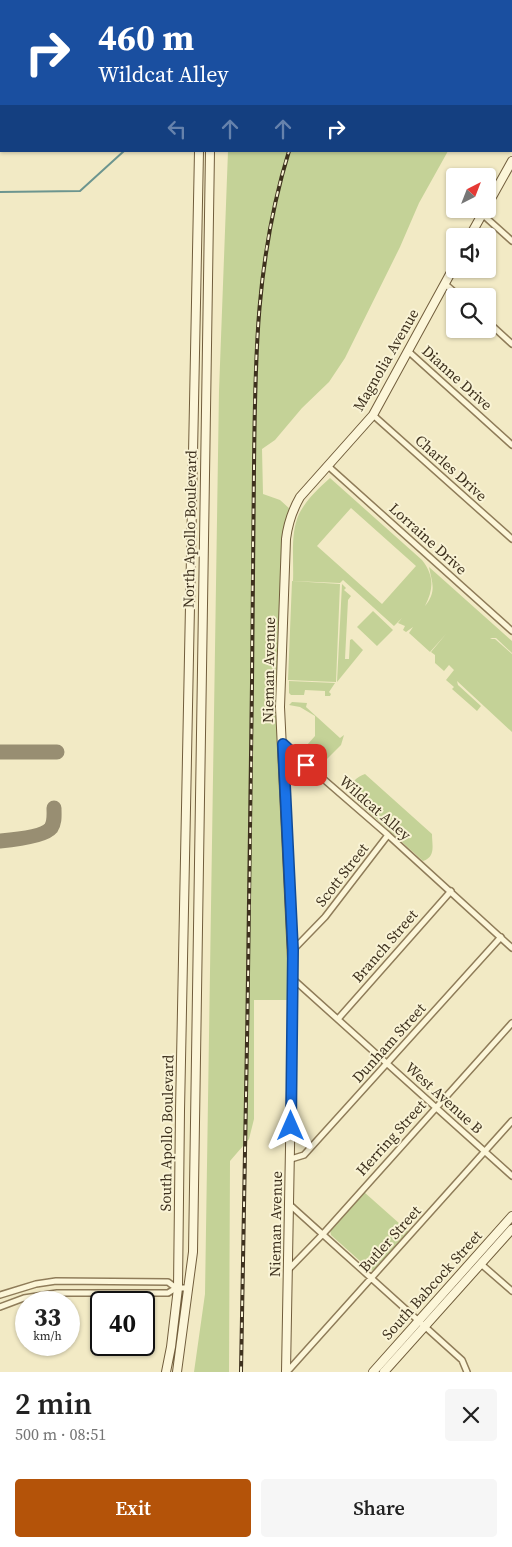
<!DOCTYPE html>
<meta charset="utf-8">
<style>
:root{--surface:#fff;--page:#f6f6f6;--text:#222;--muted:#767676;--accent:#b45309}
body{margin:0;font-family:"Source Serif 4",serif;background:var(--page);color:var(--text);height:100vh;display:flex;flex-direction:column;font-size:19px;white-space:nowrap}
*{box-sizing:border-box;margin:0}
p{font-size:16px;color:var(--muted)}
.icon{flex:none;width:28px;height:28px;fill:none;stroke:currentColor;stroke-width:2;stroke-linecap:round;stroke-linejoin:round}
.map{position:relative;height:1372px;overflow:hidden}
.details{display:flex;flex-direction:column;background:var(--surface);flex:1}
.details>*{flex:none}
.banner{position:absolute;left:0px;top:0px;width:512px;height:152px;box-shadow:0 1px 4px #0004;background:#1a4fa0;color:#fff;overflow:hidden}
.needle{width:32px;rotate:42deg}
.tools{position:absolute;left:446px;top:168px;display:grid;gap:10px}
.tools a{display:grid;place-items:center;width:50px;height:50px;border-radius:5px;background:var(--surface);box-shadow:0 1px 4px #0004;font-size:25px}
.speed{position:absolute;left:15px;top:1291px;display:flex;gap:10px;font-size:25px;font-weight:700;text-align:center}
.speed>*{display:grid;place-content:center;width:65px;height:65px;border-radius:50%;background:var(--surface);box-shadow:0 1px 4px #0004;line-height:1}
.speed small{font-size:12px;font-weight:400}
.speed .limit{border:2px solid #111;border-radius:8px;background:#fff;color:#111}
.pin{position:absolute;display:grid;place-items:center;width:42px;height:42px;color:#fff;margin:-21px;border-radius:10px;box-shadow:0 2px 8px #0006}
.me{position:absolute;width:55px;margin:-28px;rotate:0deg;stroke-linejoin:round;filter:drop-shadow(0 0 4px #0008)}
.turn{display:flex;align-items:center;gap:18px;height:105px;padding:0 15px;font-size:22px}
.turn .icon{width:65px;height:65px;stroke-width:2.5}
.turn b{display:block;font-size:35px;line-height:42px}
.lanes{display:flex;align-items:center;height:48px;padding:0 15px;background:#0003;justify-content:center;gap:25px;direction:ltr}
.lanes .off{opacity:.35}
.round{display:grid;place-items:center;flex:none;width:52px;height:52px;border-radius:5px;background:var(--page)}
.summary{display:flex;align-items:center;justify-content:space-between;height:85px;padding:0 15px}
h1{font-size:30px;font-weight:600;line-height:38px}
.primary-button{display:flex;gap:10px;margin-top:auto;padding:10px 15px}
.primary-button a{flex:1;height:58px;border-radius:5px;background:var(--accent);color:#fff;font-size:20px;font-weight:600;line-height:58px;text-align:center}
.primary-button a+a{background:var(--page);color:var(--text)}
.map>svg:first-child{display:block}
.green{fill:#c4d297;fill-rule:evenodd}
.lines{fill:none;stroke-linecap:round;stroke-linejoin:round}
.stream{stroke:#6c958f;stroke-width:2}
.taxiway{stroke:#988e72;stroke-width:15}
.street-casing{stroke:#8f7c59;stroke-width:8}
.secondary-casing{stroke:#715d3c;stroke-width:10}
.street{stroke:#fcf6d9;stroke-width:5}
.secondary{stroke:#fcf6d9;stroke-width:8}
.rail-casing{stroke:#3e311e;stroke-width:4}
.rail{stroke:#f9f3d5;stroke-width:2;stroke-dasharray:5.5;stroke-linecap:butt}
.route-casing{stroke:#114b97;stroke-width:12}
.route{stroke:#1a73e8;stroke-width:9}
.labels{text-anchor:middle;stroke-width:4;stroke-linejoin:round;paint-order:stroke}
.street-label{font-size:15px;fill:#3e311e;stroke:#f9f3d5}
</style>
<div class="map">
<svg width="512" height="1372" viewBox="0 0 512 1372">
<rect width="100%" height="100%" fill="#f2eac5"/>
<path class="green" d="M222,0H512V67L511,1H222Z
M228,151H448L419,203L400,247L345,358L329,382L302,408L275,440L262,449L263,494L280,500L290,509L277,707L290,978V1000H254V1119L249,1139L230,1161L229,1372H194L205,1294L219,391Z
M330,478L422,560C434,575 434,589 425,606C437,591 432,583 429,567L512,641V653L496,638H492L490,639H495L512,654V732L457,681L458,685L481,706L477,711L452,689L454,687L446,680L454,670L449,665L444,671L435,663V655L431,652L446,634L430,652L409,633L413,627L406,632L403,630L405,626L398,623L402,618L394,626L343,580L340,583L293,581C294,560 290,533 299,514C306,500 319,488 330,478ZM351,508L416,566L382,604L317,546Z
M292,581L340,584L336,682L288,680Z
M342,584L346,588L344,590L351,596L348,600L345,659H349L350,640L352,639L363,650L337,682Z
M373,611L393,630L377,646L357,627Z
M289,681L335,683L329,692L331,694L330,696H325V691L305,690L304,695H291L289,693Z
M292,702L307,703L306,707L340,738L344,735L341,745L325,761L307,745L315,736V716L300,707L289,705Z
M365,774L432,834C432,845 436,857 423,861L351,796C348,786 355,777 365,774Z
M364,1192L409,1232L374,1271L370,1270L331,1235L330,1230Z"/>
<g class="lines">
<path class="stream" d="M0,192L80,191L124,151"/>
<path class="taxiway" d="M0,752H57
M0,841C11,840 44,837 51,828C55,822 54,815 54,808"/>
<g class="street-casing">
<path id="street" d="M0,40H1
M0,54L1,55
M482,214L512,241
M445,284L459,296
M488,322L512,344
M408,351L512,445
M373,415L512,539
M328,466L512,631
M283,744L388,835L512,948
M293,950L325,917L388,835
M293,979L512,1176
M338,1019L451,891
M291,1159L304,1155L501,937
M289,1204L462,1360L467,1372
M481,1264L512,1291
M288,1270L323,1234L512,1023
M0,1295L36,1284L56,1281L168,1282L176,1288H189
M0,1307L24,1298L57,1293H168L176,1288
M287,1372L512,1121"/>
</g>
<g class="secondary-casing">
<path id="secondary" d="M201,1V0
M212,1V0
M488,204L512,161
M470,236L485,209
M166,1372L171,1347L178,1288L180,1111L199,151
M177,1372L193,1252L210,151
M286,1372L293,979L280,707L286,539C288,523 292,511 300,497L373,415L455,265
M373,1372L512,1216
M384,1372L512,1229"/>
</g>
<use href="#street" class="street"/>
<use href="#secondary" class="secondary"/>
<g class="rail-casing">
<path id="rail" d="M349,1L350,0
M241,1372C245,1142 250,913 252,683C252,611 253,539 254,468C255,357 256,258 289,151"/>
</g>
<use href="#rail" class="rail"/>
</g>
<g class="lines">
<g class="route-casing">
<path id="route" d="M291,1126L293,950L283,744L306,765"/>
</g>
<use href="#route" class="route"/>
</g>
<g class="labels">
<g class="street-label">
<text transform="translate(386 360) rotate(-60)" y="5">Magnolia Avenue</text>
<text transform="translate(457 378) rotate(42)" y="5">Dianne Drive</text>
<text transform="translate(451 468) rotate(42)" y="5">Charles Drive</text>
<text transform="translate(190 529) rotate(-89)" y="5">North Apollo Boulevard</text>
<text transform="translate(428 539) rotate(42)" y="5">Lorraine Drive</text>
<text transform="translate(269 670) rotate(-89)" y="5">Nieman Avenue</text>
<text transform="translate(375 808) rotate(41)" y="5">Wildcat Alley</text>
<text transform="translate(342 875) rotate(-52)" y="5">Scott Street</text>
<text transform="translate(385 946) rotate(-49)" y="5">Branch Street</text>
<text transform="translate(389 1043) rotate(-48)" y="5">Dunham Street</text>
<text transform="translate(444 1098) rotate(42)" y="5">West Avenue B</text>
<text transform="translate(167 1133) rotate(-89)" y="5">South Apollo Boulevard</text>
<text transform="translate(391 1138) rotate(-48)" y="5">Herring Street</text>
<text transform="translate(276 1224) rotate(-89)" y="5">Nieman Avenue</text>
<text transform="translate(390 1239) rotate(-48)" y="5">Butler Street</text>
<text transform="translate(432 1285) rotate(-48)" y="5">South Babcock Street</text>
</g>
</g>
</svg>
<div class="tools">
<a><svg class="needle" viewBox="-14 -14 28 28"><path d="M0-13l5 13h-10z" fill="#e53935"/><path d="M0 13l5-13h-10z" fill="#767676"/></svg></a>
<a><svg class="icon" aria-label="sound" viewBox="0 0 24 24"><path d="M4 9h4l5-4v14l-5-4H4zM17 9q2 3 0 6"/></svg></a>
<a><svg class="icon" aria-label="search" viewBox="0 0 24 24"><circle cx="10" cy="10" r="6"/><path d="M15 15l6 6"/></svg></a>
</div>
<div class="speed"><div>33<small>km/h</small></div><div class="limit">40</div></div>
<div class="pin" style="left:306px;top:765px;background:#d93025"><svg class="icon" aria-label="arrive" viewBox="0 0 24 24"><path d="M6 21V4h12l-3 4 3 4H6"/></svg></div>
<svg class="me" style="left:291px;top:1126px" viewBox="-20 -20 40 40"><path d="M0-17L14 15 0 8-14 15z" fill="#1a73e8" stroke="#fff" stroke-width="4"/></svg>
<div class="banner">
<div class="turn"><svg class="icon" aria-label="right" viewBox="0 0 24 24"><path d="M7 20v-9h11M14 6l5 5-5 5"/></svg><div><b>460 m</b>Wildcat Alley</div></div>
<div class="lanes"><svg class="icon off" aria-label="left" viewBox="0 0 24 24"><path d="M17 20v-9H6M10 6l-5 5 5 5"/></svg><svg class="icon off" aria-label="ahead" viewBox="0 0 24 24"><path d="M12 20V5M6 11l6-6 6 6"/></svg><svg class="icon off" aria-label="ahead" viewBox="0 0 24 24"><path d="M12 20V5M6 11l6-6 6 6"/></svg><svg class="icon" aria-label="right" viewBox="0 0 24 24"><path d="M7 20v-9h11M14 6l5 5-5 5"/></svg></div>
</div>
</div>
<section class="details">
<div class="summary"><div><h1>2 min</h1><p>500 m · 08:51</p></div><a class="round"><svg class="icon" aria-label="close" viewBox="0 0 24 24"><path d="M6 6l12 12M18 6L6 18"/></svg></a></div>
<div class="primary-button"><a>Exit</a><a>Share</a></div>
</section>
